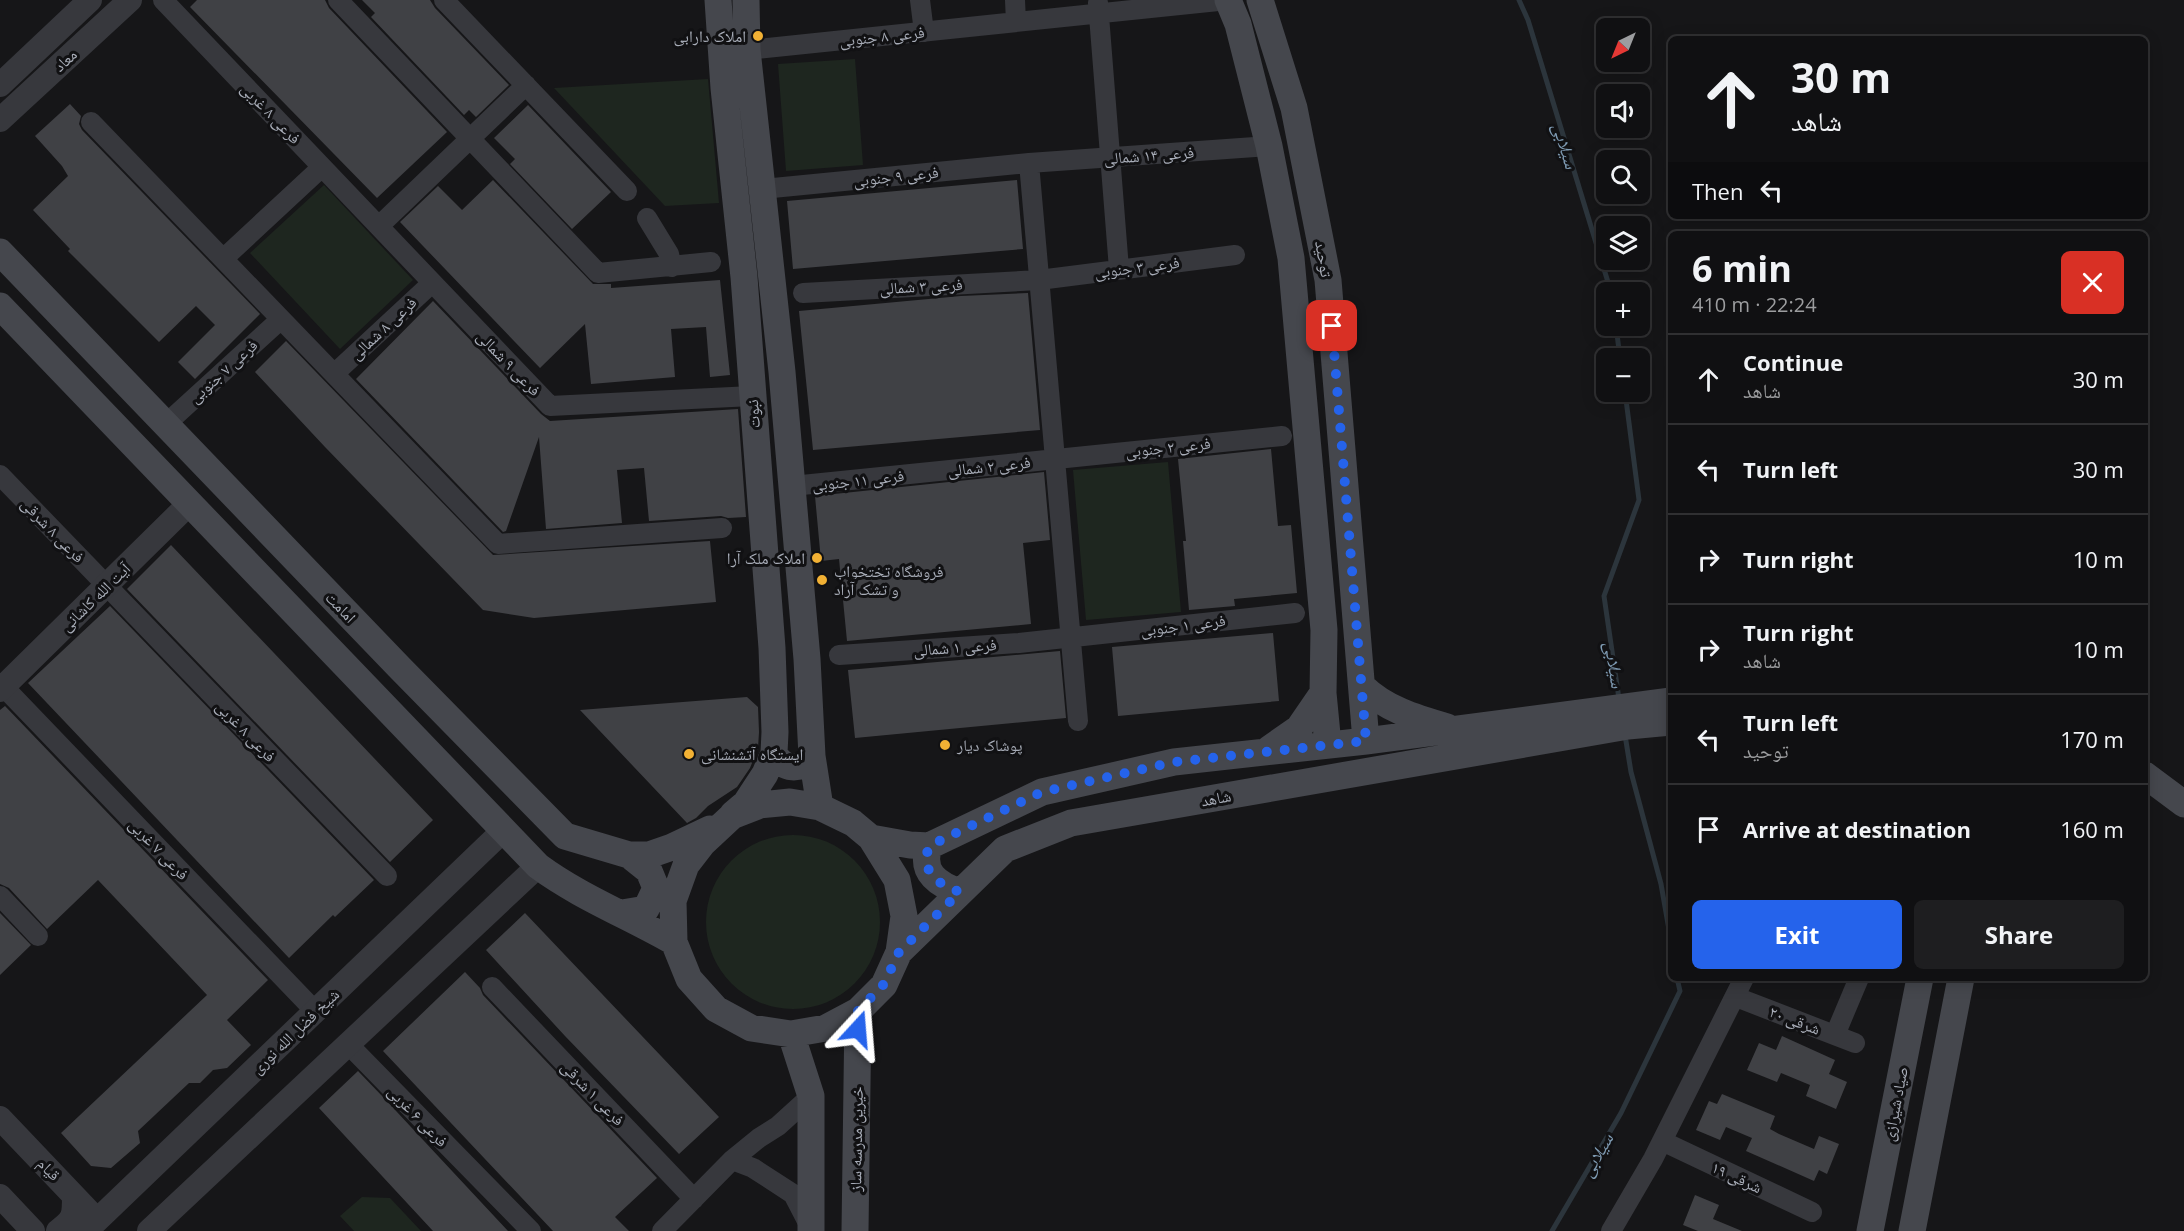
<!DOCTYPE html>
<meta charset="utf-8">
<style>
:root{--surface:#101012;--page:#1e1e20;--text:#f1f3f6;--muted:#9c9d9f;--line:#303032;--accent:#2563eb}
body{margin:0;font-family:"Open Sans","Noto Naskh Arabic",sans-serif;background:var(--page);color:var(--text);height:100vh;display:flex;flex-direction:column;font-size:22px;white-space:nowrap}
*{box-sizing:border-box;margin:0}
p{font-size:20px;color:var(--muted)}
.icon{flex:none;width:33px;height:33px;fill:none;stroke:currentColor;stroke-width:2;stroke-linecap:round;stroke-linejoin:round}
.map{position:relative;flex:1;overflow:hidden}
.panel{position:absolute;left:1668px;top:231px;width:480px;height:750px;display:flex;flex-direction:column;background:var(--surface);border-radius:9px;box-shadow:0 3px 15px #0003,0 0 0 2px var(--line)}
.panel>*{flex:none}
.hud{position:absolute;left:1668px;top:36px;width:480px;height:183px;border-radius:9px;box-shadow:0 3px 15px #0003,0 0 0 2px var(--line);background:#101012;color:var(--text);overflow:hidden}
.needle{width:39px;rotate:223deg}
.controls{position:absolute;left:1596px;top:18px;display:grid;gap:12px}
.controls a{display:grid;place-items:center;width:54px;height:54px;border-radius:9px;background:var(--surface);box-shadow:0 3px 15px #0003,0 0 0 2px var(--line);font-size:30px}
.pin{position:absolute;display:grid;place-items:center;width:51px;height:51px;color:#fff;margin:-26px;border-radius:12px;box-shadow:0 3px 9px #0006}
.me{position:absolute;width:66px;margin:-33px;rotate:19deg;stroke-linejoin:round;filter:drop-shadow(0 0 4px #0008)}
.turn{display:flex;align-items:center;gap:21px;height:126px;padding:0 24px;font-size:27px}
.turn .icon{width:78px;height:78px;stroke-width:2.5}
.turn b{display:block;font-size:42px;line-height:51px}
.then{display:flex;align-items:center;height:57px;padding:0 24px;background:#0003;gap:12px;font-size:22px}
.round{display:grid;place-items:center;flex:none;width:63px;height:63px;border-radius:9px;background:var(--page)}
.head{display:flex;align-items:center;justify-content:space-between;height:102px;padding:0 24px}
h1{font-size:36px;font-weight:700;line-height:45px}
.action{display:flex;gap:12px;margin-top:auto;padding:12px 24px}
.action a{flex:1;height:69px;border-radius:9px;background:var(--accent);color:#fff;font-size:24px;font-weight:700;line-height:69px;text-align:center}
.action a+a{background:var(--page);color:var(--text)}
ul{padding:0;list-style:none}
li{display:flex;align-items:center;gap:18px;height:90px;padding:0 24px;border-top:2px solid var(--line)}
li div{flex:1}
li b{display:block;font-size:22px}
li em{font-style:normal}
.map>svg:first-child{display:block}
.green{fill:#1e261f}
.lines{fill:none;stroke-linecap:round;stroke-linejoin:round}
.stream{stroke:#2c353c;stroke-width:5}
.building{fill:#404145}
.minor{stroke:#37383d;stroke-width:20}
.tertiary{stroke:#37383d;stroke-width:24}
.secondary{stroke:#45474d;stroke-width:27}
.route{stroke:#2563eb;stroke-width:10;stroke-dasharray:0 18}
.poi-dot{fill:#f2b134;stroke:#111113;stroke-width:2}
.labels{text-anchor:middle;stroke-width:6;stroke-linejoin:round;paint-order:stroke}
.poi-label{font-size:16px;fill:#a8adb8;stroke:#111113;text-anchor:start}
.street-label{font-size:16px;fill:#a8adb8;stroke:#111113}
.water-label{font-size:18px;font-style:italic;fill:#7f9bb3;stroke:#111113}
</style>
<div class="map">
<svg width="2184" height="1231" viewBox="0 0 2184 1231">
<rect width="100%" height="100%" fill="#161618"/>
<path class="green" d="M855,59L863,165L786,171L778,64Z
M708,79L719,203L665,206L554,88Z
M324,185L413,280L340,349L250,253Z
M1168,462L1181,612L1086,620L1073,470Z
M706 922a87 87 0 1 1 174 0a87 87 0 1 1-174 0Z
M362,1197L390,1198L421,1231H354L340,1216Z"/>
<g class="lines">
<path class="stream" d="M1519,0L1528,20L1611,292
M1616,326L1620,358
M1619,699L1604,596L1639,500L1625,392
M1625,735L1631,772L1661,884L1671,941
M1552,1231L1621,1113L1680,991L1677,978"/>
</g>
<path class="building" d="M197,0H325L329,8L447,132L377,198L190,7Z
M362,0H430L435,8L509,85L476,117L469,110L464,115L371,17L375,13Z
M70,104L81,116L79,124L82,130L260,314L195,379L178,362L215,325L196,306L159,342L68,251L70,249L33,210L68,176L62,166L35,136Z
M528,105L611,192L572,229L510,164L515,159L494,138Z
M493,180L593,284H611V288L720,280L730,375L710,377L706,327L671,329L675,377L591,384L585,324L540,368L400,222L438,186L462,210Z
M1017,180L1023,249L793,269L787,201Z
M1028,293L1040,430L813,450L799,311L961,296Z
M433,301L541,414L550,421L738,409L746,517L728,518L721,516L649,521L644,468L617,470L622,523L546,529L539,437L506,531L503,532L356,379Z
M286,341L493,555L710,541L716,602L534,618L483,610L325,447L255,372Z
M1271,449L1278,526L1291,525L1297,593L1234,599L1235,606L1189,610L1183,541H1186L1178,459Z
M1044,472L1050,540L1023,543L1031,624L847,641L839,559L821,561L815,496Z
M171,545L433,820L390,862L127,589Z
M110,606L374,880L335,917L333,915L289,958L28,683Z
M1273,633L1279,701L1118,716L1112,647Z
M1060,651L1066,718L855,738L848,670Z
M747,697L758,707L759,732L758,748L750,768L737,787L708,806L696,818L687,823L580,710Z
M5,706L268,980L227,1020L251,1045L227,1068L213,1070L200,1083H189L138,1131L140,1143L111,1168L91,1166L61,1133L207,995L98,880L47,929L9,888L0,884V710Z
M0,913L31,945L0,975Z
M525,913L719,1117L679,1154L565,1036L486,950Z
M465,972L480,988L483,995L657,1178L615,1217L629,1231H553L383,1051Z
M1782,1036L1835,1060L1829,1074L1847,1082L1836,1109L1806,1096L1810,1085L1781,1073L1777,1082L1747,1070L1759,1043L1776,1050Z
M358,1071L383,1097L508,1231H433L319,1108Z
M1722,1094L1775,1116L1770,1129L1779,1134L1814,1149L1819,1136L1839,1144L1827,1174L1819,1170L1814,1181L1746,1151L1752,1138L1726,1127L1720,1140L1696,1130L1709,1101L1717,1104Z
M1695,1195L1719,1205L1713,1219L1742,1231H1698L1683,1225Z"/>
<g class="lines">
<path class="minor" d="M163,0L550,406L752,396
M338,0L598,273L711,262
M444,0L627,191
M920,0L924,32
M1015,0L1016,22
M1098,3L1119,269
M747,50L1228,0
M91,122L498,544L722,528
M1029,163L1078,721
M762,189L1029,163L1269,146
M647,218L669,254L672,267
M379,226L526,85
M223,259L322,167
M803,293L1039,280L1235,255
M334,374L432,283
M166,424L281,319
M0,475L387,876
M792,486L1282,436
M839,655L1019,643L1295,613
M0,683L315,1011
M0,896L38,936
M492,987L694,1199
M1736,997L1855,1043
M1835,1035L1859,978
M348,1044L531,1231
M1662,1141L1812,1212
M732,1160L753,1168L793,1194L809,1225
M662,1231L732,1160L759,1138L778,1126L811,1096
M1611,1231L1653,1159L1744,978"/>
<path class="tertiary" d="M0,85L90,0
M0,120L130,0
M0,690L190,503
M0,1118L97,1220
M0,1196L33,1231
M58,1231C74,1219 74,1216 74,1196
M86,1231L504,830
M149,1231L538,866"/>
<path class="secondary" d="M718,0L724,88L744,277L772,648L775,732L774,753L765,774L746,803L733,814
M746,0L747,50L782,372L807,659L812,756L820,807
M1228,0L1238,24L1269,146L1291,258L1324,630L1323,693L1328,745
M1260,0L1294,108L1328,280L1366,741
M0,252L399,667L565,836L629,855H649L672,847L710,829
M0,306L538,866C580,897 629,916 674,942
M1362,686C1385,709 1416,718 1447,727
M1269,749L1299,728L1323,693
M774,753C783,770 801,772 812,756
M2145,775L2184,804
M871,838L897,880L904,916L899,952L884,985L858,1011L826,1028L791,1034L751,1028L716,1009L689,979L674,942L673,901L686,865L703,843L732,816L760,805L790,802L820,807L853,823L871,838L910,845L929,846L1042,792L1174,762L1366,741L1671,701
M929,846C920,872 937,884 960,892
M622,913L646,909L656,888L649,871L629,855
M899,952L1005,849L1071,823L1628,726L1671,722
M791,1034L811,1096V1231
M855,1231L858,1011
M1870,1231L1920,978
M1912,1231L1961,978"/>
</g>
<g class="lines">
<path class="route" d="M858,1029V1011L884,984L899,952L960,892C937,884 920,872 929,846L1042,792L1174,762L1366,741L1332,326"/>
</g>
<g class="poi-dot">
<circle cx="758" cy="36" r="6"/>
<circle cx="817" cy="558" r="6"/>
<circle cx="822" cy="580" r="6"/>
<circle cx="945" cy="745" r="6"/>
<circle cx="689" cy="754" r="6"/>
</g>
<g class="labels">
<g class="poi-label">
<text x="746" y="42" text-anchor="end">املاک دارابی</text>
<text x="805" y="564" text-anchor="end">املاک ملک آرا</text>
<text x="834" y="577">فروشگاه تختخواب<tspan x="834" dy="18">و تشک آراد</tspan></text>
<text x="957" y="751">پوشاک دیار</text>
<text x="701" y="760">ایستگاه آتشنشانی</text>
</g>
<g class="street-label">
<text transform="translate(882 36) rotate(-6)" y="6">فرعی ۸ جنوبی</text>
<text transform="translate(65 60) rotate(-43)" y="6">معاد</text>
<text transform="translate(271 113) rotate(46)" y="6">فرعی ۸ غربی</text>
<text transform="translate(1149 155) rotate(-4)" y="6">فرعی ۱۴ شمالی</text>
<text transform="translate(896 176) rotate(-6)" y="6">فرعی ۹ جنوبی</text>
<text transform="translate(1324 259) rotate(80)" y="6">توحید</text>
<text transform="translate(1137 267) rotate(-7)" y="6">فرعی ۳ جنوبی</text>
<text transform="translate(921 286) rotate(-3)" y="6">فرعی ۳ شمالی</text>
<text transform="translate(383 328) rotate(-43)" y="6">فرعی ۸ شمالی</text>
<text transform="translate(509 363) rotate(46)" y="6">فرعی ۹ شمالی</text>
<text transform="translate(223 371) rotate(-42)" y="6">فرعی ۷ جنوبی</text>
<text transform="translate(753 414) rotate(-94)" y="6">نبوت</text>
<text transform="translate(1168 447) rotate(-6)" y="6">فرعی ۲ جنوبی</text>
<text transform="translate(989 466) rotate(-6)" y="6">فرعی ۲ شمالی</text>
<text transform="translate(858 480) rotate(-6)" y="6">فرعی ۱۱ جنوبی</text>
<text transform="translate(53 530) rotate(46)" y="6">فرعی ۸ شرقی</text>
<text transform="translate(95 597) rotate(-44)" y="6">آیت الله کاشانی</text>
<text transform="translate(341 607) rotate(46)" y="6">امامت</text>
<text transform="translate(1183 625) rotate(-7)" y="6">فرعی ۱ جنوبی</text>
<text transform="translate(955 647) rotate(-4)" y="6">فرعی ۱ شمالی</text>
<text transform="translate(246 731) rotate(46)" y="6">فرعی ۸ غربی</text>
<text transform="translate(1216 798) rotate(-10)" y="6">شاهد</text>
<text transform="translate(159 849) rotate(46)" y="6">فرعی ۷ غربی</text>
<text transform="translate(1795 1020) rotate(21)" y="6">۲۰ شرقی</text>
<text transform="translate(295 1031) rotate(-44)" y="6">شیخ فضل الله نوری</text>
<text transform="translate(593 1093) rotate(46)" y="6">فرعی ۱ شرقی</text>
<text transform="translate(1895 1104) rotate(-79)" y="6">صیاد شیرازی</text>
<text transform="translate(418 1116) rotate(46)" y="6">فرعی ۶ غربی</text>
<text transform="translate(856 1139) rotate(-89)" y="6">خیرین مدرسه ساز</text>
<text transform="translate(49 1169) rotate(46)" y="6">قیام</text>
<text transform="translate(1737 1177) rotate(25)" y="6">۱۹ شرقی</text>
</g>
<g class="water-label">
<text transform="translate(1565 146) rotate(73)" y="6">سیلابی</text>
<text transform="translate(1614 665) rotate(81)" y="6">سیلابی</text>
<text transform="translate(1597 1155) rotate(-60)" y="6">سیلابی</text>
</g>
</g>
</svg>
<div class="controls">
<a><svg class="needle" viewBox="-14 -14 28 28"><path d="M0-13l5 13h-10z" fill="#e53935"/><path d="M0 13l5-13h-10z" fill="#9c9d9f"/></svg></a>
<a><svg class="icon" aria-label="sound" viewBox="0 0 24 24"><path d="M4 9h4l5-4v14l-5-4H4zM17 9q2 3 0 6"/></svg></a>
<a><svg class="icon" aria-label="search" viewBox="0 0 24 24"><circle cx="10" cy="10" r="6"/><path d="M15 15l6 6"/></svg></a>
<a><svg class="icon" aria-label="layers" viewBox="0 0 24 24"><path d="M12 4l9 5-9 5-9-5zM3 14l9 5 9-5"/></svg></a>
<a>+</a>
<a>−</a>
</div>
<div class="pin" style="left:1332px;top:326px;background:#d93025"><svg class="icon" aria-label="arrive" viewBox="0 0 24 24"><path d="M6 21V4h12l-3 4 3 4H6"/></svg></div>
<svg class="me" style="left:858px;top:1029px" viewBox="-20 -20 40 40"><path d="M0-17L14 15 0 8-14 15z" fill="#2563eb" stroke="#fff" stroke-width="4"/></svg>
<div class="hud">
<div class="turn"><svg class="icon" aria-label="ahead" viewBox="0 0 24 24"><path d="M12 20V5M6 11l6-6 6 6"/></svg><div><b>30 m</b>شاهد</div></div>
<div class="then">Then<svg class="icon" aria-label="left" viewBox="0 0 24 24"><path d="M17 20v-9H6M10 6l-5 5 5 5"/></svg></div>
</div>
<section class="panel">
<div class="head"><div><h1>6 min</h1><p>410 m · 22:24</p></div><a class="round" style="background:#d93025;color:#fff"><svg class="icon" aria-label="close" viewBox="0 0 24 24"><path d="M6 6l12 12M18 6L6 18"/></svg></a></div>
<ul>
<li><svg class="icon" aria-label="ahead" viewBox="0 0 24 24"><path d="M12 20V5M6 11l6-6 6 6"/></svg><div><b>Continue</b><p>شاهد</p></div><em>30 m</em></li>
<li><svg class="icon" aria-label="left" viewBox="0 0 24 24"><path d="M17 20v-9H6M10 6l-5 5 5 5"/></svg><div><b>Turn left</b></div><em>30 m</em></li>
<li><svg class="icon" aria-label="right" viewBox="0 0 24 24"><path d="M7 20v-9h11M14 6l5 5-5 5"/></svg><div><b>Turn right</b></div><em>10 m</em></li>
<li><svg class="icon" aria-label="right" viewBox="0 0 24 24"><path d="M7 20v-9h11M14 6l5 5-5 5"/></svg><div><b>Turn right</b><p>شاهد</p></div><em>10 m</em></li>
<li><svg class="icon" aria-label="left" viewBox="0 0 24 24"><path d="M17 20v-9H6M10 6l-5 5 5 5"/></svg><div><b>Turn left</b><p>توحید</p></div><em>170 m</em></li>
<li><svg class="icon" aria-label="arrive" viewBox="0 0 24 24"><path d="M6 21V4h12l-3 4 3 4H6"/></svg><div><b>Arrive at destination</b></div><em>160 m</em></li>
</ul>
<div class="action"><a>Exit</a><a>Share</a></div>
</section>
</div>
